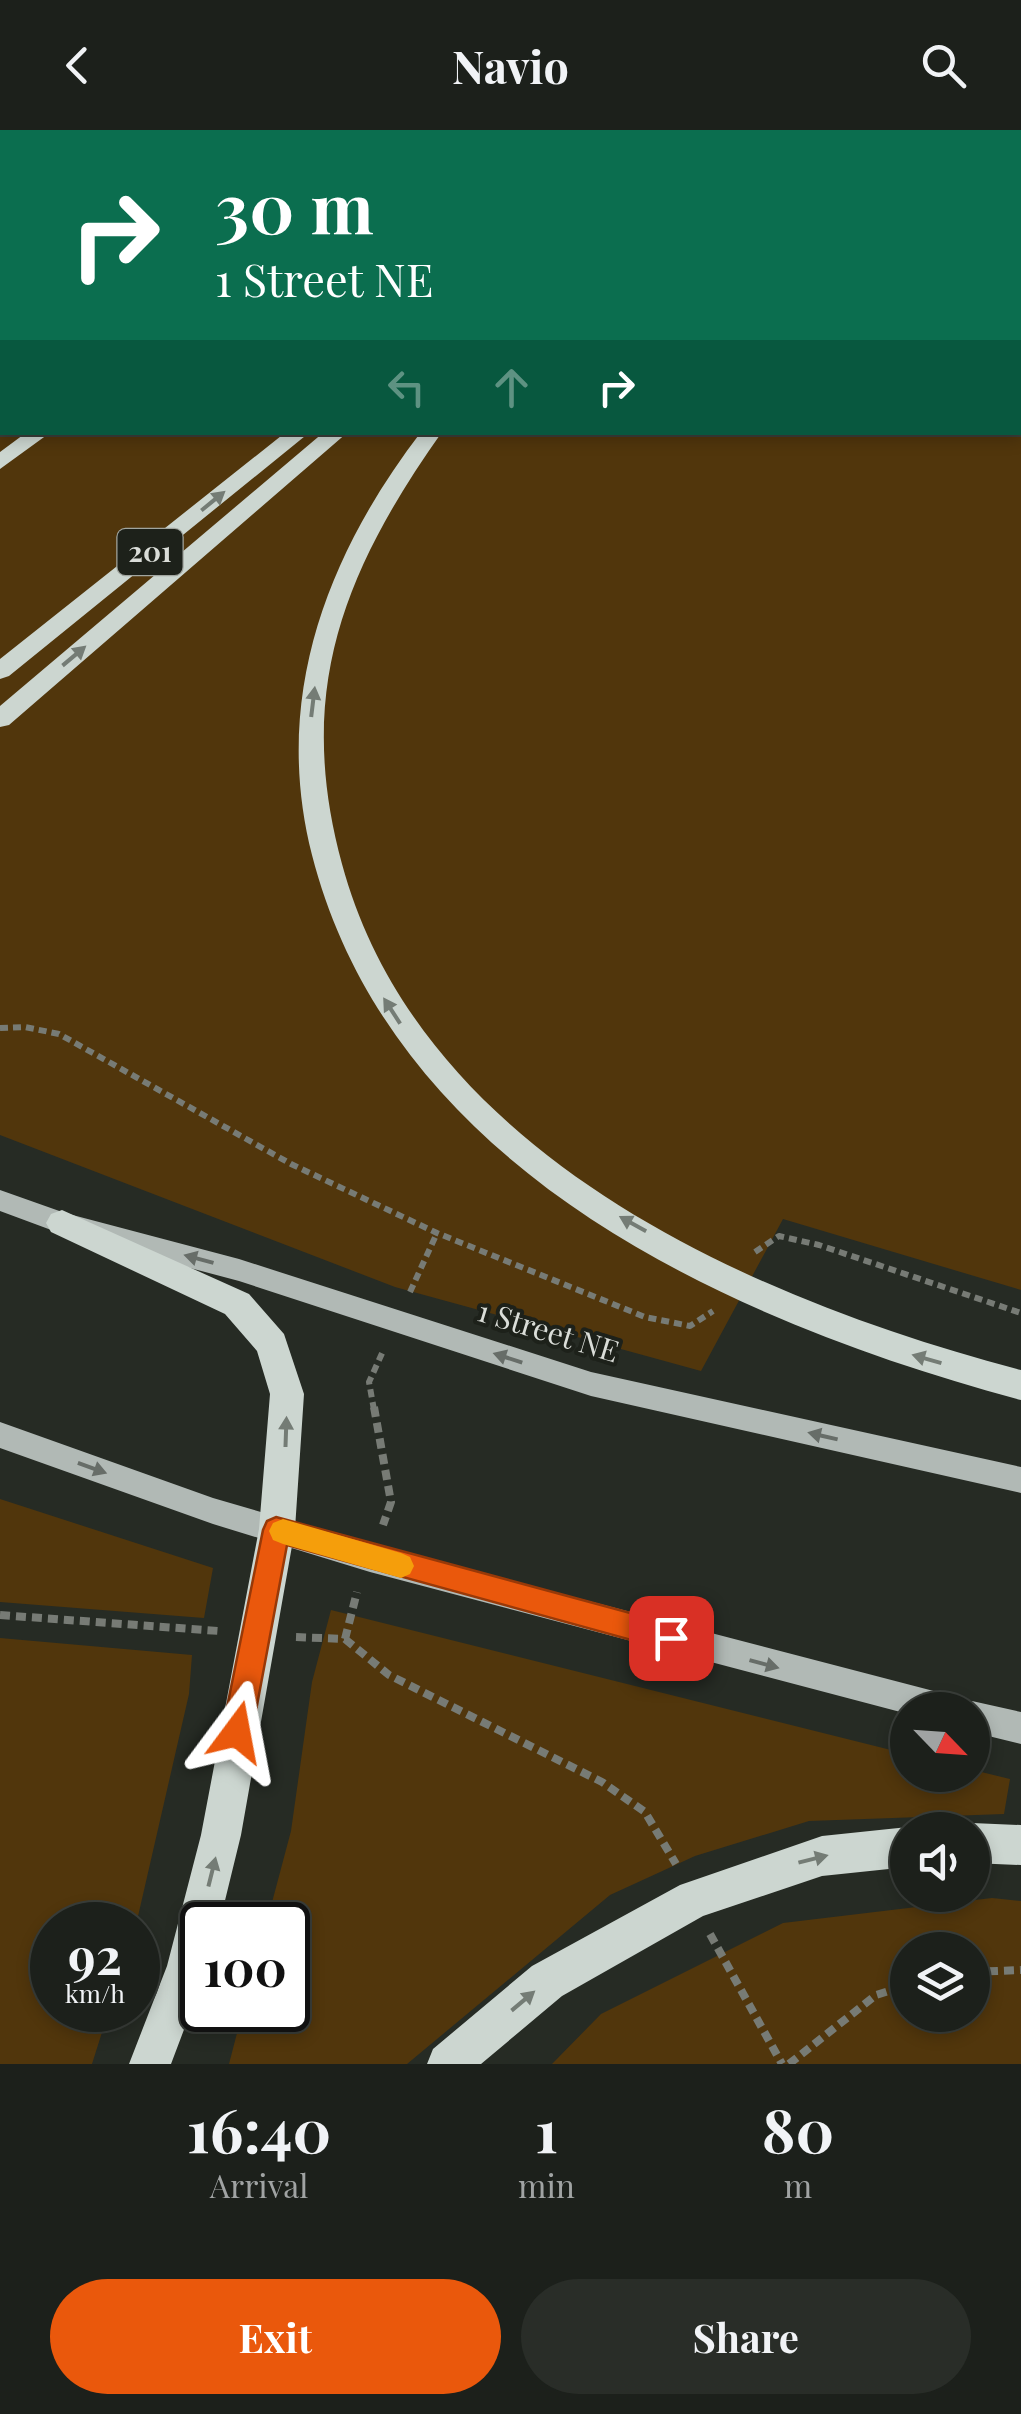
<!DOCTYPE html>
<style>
:root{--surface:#1c201b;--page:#292d28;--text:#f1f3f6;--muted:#a0a3a3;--line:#3a3e3a;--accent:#ea580c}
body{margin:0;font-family:"Playfair Display",serif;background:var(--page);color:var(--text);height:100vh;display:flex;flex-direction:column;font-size:38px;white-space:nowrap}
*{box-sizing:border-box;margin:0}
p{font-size:32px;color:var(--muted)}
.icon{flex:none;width:55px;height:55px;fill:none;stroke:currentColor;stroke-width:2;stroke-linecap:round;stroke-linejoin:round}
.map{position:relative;height:1934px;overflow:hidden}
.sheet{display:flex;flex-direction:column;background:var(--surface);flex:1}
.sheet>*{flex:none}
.hud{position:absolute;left:0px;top:0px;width:1022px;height:305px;box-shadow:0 5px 15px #0003,0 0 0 2px var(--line);background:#0b6e4f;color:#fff;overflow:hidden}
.needle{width:65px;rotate:115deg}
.controls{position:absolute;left:890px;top:1562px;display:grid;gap:20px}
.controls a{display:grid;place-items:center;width:100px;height:100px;border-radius:50%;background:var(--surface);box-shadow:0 5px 15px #0003,0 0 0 2px var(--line);font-size:50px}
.speed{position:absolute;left:30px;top:1772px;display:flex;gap:20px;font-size:50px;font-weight:700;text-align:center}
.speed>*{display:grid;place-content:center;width:130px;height:130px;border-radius:50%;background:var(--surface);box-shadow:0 5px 15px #0003,0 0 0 2px var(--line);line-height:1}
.speed small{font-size:25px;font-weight:400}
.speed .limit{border:5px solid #111;border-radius:15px;background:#fff;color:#111}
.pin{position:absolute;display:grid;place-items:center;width:85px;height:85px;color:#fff;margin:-42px;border-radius:20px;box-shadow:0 5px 15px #0006}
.me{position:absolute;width:110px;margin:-55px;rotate:13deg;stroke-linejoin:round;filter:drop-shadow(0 0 8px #0008)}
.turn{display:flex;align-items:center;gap:35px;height:210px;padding:0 50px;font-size:45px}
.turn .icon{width:130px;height:130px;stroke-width:2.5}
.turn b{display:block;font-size:70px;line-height:85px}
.lanes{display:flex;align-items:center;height:95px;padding:0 50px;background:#0003;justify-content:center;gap:50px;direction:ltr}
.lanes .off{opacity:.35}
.eta{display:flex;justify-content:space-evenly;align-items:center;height:170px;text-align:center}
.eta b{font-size:60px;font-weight:700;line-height:70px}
.cta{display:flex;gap:20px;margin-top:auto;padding:20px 50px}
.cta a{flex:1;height:115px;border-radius:60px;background:var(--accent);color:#fff;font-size:40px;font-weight:700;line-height:115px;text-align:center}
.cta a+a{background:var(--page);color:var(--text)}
header{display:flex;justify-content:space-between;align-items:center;height:130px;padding:0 50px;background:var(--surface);font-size:45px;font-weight:700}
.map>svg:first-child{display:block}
.green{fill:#51360c;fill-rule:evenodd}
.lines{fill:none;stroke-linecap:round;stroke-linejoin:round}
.path-far1{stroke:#777b75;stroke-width:6;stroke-dasharray:8 5;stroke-linecap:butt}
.path{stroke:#777b75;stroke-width:8;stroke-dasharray:10 6;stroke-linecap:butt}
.major{fill:#b1b9b5;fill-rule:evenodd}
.highway{fill:#ccd6d0;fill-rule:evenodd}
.oneway{fill:#747c75}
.oneway2{fill:#676d68}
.route{fill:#ea580c;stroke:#983908;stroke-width:2.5}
.slow{fill:#f59e0b}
.labels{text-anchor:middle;stroke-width:8;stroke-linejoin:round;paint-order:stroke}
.shield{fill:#1d211a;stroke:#a1a59f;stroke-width:2.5}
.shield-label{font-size:28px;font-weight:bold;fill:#daddd8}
.street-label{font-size:30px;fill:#daddd8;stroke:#1d211a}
</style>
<header><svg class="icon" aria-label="back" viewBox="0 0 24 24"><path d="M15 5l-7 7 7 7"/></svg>Navio<svg class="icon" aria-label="search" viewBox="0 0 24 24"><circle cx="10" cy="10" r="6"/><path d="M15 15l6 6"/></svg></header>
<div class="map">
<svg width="1021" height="1934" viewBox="0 0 1021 1934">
<rect width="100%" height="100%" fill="#262b24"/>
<path class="green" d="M0,0H1021V1160L783,1089L701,1241L395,1157L0,1005ZM2,2H1020V302H2Z
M0,1369L213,1438L204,1488L0,1472Z
M331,1480L907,1624L908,1645H972L973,1640L1010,1649L1004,1684L809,1691L695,1726L610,1765L407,1934H229L243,1880H288V1795H266L291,1701L312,1552Z
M0,1508L192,1525L189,1564L136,1795H52V1880H109L92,1934H0Z
M992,1768L1021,1771V1934H552L601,1884L783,1793ZM972,1820V1885H908V1820Z"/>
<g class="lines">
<path class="path-far1" d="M0,898L25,897L59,904L291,1034L437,1103L645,1187L690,1196L713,1181
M755,1122L779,1106L819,1115L1021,1183
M410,1162L437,1103
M374,1280L369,1252L384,1219"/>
<path class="path" d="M374,1277L391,1372L383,1395
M0,1485L219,1501
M296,1507L345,1509
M345,1509L389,1545L602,1652L645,1682L676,1734
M345,1509L357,1462
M710,1804L782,1934
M972,1842L1021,1840
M789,1934L876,1865L908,1855"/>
<path class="major" d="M0,1060L65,1083L239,1129L591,1242L1021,1337V1363L591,1266L239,1151L62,1104L0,1081Z
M0,1292L213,1368L370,1414L949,1565L962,1574L972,1571L1021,1582V1614L972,1602V1580H908V1584L370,1442L213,1394L0,1318Z"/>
<path class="highway" d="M0,96H2V108H0Z
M27,302H51L0,339V322Z
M286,302H310L9,546L0,549V529Z
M324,302H348L9,595L0,597V576Z
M421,302H442C343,442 295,562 342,734C421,1026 754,1170 1021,1240V1270C732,1192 394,1043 312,725C272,569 326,426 421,302Z
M62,1080L249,1164L284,1204L304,1264L295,1399L241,1705L219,1795H202V1852L171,1934H129L167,1836L201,1705L259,1399L270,1264L257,1221L225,1184L51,1102L46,1093L51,1084Z
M972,1693L1021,1695V1735L972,1733V1700H958Z
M908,1697L915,1700H908V1737L822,1746L703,1786L562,1866L481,1934H427L433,1919L532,1836L680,1755L822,1706Z"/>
</g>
<defs><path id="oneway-solid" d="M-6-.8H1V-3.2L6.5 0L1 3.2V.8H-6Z" transform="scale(2.5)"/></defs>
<g class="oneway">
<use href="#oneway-solid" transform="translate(213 371) rotate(-39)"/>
<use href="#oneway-solid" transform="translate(74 526) rotate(-40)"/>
<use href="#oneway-solid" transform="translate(313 572) rotate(-83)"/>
<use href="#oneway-solid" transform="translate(392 881) rotate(-123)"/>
<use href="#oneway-solid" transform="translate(633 1094) rotate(-151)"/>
<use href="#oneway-solid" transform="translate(927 1229) rotate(-164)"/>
<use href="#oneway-solid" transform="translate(286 1302) rotate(-88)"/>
<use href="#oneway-solid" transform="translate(813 1729) rotate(-14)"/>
<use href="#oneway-solid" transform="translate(212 1742) rotate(-76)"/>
<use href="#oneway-solid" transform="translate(523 1871) rotate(-40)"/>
</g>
<g class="oneway2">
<use href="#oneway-solid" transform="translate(199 1129) rotate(-165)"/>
<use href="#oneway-solid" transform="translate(508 1228) rotate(-162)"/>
<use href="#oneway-solid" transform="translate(823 1306) rotate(-167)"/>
<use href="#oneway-solid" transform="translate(92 1338) rotate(20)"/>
<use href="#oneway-solid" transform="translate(764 1534) rotate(15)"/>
</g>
<path class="route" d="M276,1387L671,1494L681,1498L685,1508L681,1517L671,1521L287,1415L252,1602L247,1612L237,1616L227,1612L222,1602L263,1400L267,1391Z"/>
<path class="slow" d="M283,1389L401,1423L410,1427L414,1436L410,1444L401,1448L283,1414L273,1410L269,1401L273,1393Z"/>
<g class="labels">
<rect class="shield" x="117.5" y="399" width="65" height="46" rx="8"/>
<g class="shield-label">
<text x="150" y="432">201</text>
</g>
<g class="street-label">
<text transform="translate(548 1202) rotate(17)" y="10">1 Street NE</text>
</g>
</g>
</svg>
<div class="controls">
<a><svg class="needle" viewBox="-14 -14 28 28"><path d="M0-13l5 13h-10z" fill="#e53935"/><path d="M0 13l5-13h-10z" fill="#a0a3a3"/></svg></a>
<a><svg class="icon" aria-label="sound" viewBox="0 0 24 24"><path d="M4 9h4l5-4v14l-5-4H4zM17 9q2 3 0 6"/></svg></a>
<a><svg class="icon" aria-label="layers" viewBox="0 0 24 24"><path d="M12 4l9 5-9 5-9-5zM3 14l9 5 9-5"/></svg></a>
</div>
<div class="speed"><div>92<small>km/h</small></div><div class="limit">100</div></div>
<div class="pin" style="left:671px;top:1508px;background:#d93025"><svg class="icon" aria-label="arrive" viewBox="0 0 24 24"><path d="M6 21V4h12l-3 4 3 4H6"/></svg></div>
<svg class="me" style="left:237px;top:1602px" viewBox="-20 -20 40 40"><path d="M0-17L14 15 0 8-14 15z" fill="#ea580c" stroke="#fff" stroke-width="4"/></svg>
<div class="hud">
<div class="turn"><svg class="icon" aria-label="right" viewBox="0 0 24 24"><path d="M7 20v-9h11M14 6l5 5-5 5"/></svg><div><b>30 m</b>1 Street NE</div></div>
<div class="lanes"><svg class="icon off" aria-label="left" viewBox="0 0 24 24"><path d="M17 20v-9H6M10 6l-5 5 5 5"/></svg><svg class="icon off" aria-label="ahead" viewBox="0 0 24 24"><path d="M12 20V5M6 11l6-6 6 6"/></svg><svg class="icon" aria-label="right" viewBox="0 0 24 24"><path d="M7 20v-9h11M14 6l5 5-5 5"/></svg></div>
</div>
</div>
<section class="sheet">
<div class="eta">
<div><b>16:40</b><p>Arrival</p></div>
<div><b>1</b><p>min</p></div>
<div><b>80</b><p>m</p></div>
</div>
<div class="cta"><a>Exit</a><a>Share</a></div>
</section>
